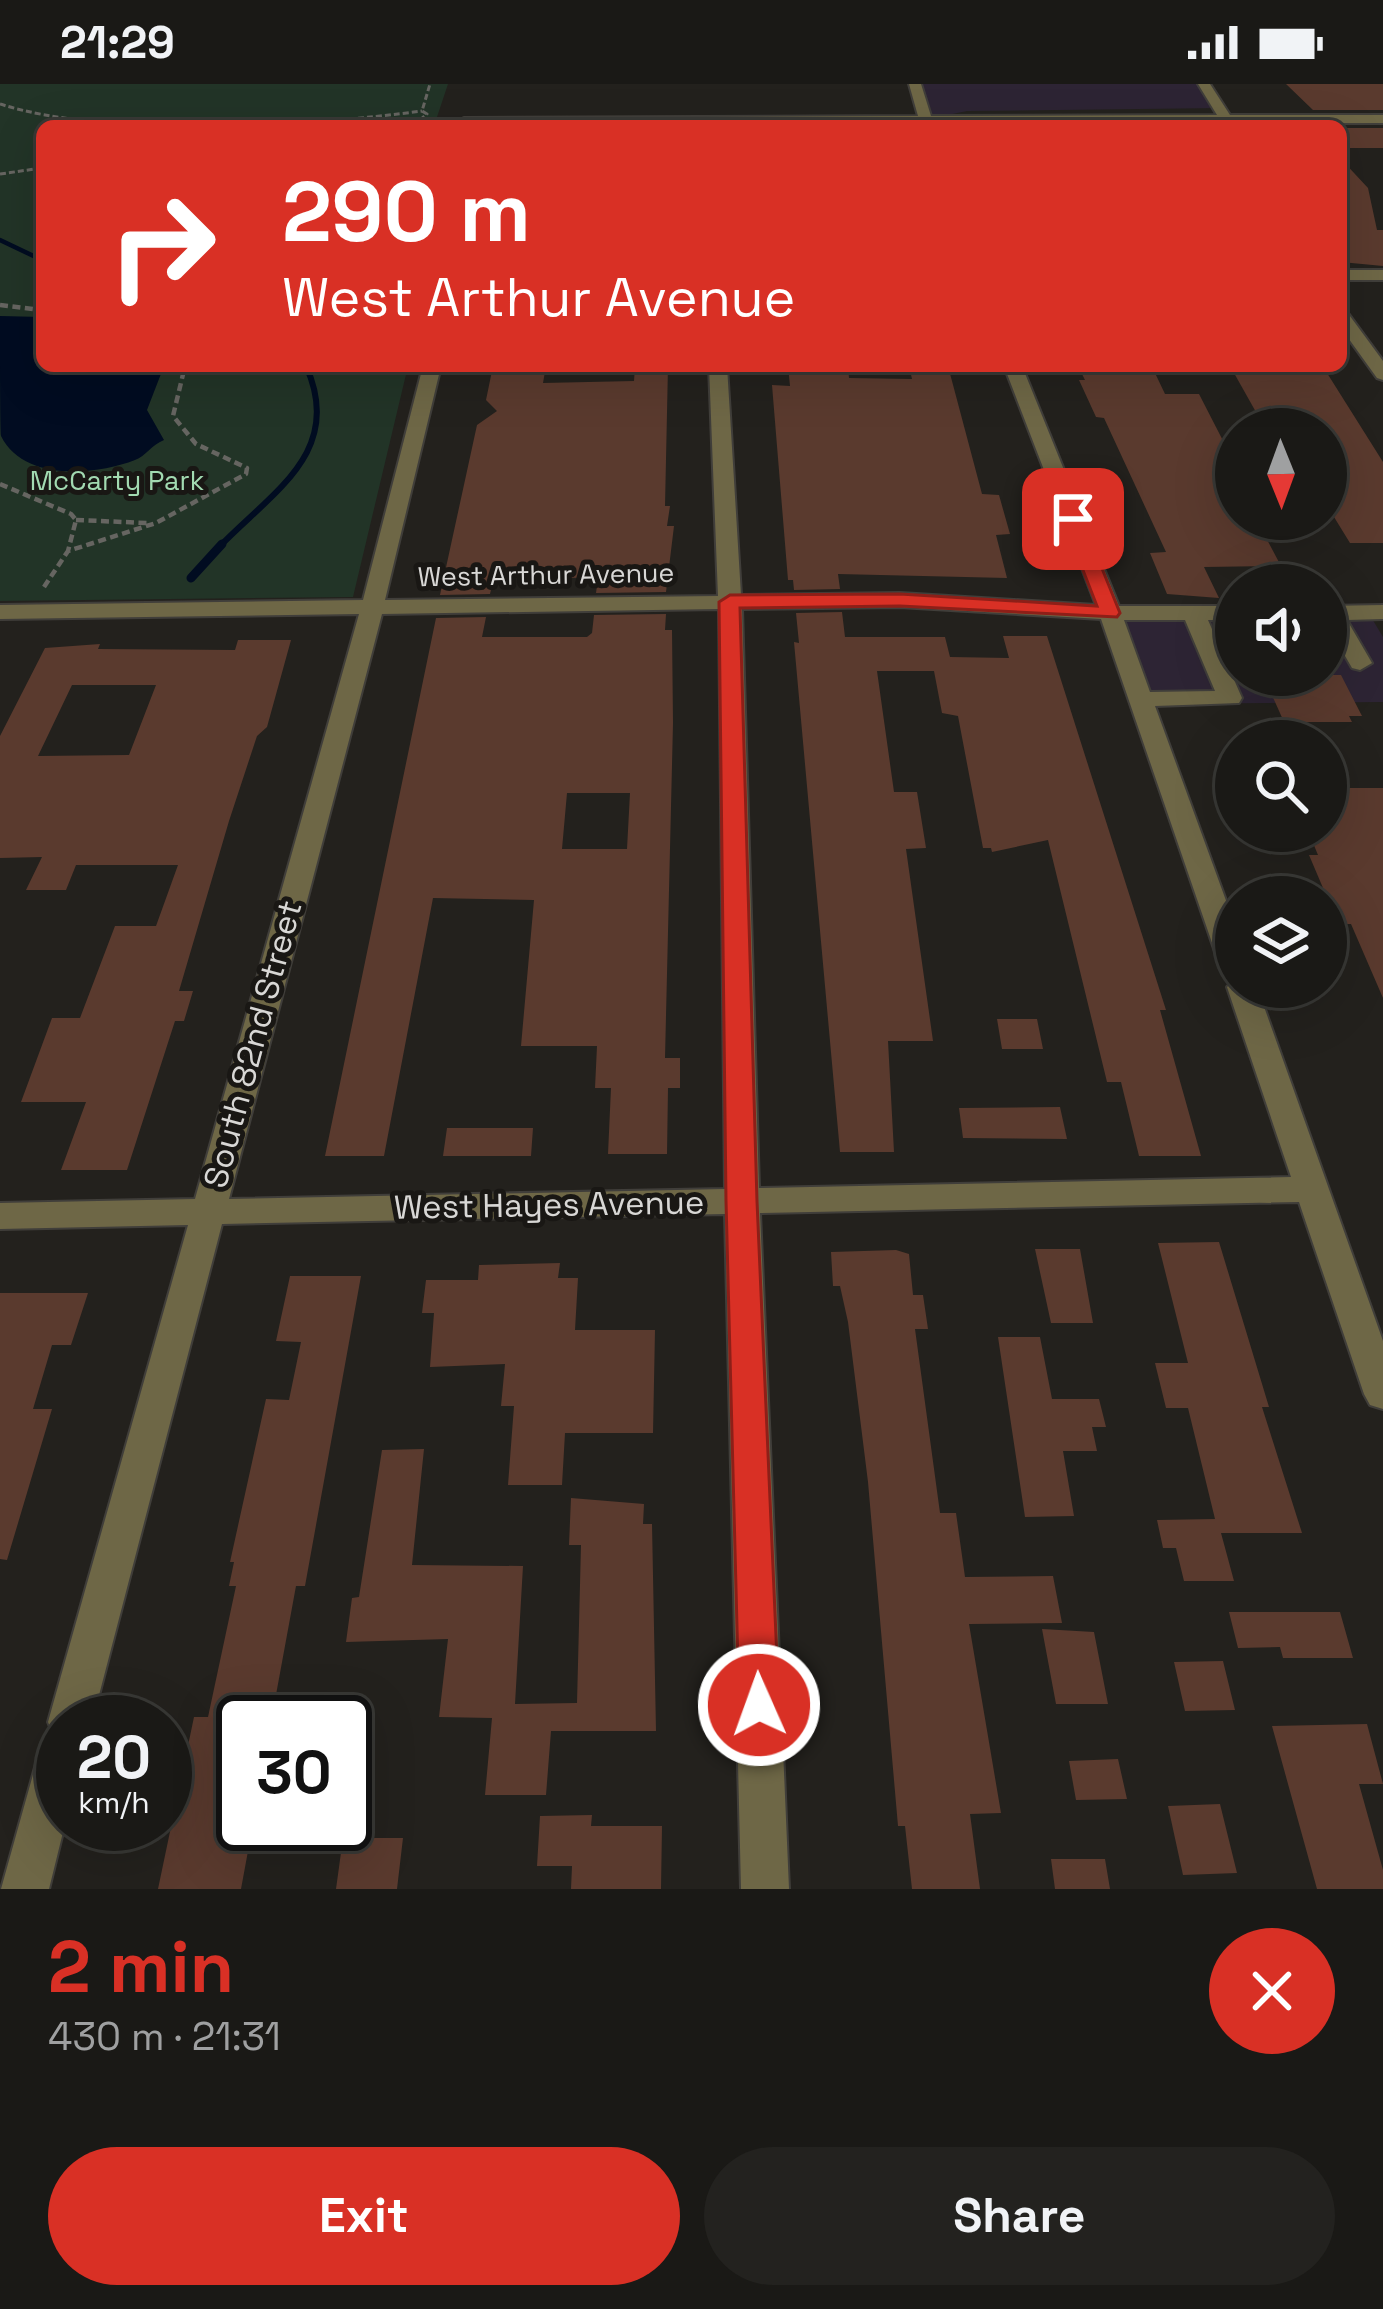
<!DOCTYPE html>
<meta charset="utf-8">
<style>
:root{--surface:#1a1916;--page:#23221f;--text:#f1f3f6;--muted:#9fa0a1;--line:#383835;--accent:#d93025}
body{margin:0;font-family:"Space Grotesk",sans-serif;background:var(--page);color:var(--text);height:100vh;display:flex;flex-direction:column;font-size:45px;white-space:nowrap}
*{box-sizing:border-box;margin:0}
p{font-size:39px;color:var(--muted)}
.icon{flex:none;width:66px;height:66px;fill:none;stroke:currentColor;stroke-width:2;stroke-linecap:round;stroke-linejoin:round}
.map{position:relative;height:1805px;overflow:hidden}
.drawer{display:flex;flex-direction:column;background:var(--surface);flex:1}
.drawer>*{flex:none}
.guide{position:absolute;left:36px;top:36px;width:1311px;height:252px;border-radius:18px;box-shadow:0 12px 48px #0002,0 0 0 3px var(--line);background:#d93025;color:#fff;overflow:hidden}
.needle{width:78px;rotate:179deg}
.controls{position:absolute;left:1215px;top:324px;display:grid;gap:24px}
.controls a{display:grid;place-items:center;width:132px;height:132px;border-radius:50%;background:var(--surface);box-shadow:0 12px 48px #0002,0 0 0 3px var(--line);font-size:60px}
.speed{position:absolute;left:36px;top:1611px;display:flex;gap:24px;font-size:60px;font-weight:700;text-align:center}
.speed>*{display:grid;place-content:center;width:156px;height:156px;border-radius:50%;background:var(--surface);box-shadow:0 12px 48px #0002,0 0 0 3px var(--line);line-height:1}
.speed small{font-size:30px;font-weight:400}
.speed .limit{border:6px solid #111;border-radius:18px;background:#fff;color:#111}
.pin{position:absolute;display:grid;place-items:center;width:102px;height:102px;color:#fff;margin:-51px;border-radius:24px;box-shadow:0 6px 18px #0006}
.me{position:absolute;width:132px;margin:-66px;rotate:358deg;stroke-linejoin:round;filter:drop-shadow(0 0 9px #0008)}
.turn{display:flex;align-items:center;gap:42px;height:252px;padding:0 48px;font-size:54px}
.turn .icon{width:156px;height:156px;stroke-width:2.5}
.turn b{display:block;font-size:84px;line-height:102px}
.round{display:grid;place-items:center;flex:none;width:126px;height:126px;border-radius:63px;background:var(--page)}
.headline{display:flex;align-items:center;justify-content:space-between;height:204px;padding:0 48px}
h1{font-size:72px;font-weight:700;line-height:90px;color:var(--accent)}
.button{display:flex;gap:24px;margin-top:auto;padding:24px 48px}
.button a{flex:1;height:138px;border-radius:72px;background:var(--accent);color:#fff;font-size:48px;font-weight:700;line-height:138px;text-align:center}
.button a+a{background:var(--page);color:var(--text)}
.status{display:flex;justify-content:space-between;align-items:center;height:84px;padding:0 60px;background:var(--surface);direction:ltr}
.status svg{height:33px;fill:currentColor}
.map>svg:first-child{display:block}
.commercial{fill:#2d2434}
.green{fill:#223427}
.water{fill:#010c21}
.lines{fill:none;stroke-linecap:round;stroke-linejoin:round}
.stream-far2{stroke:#010c21;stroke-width:4.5}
.stream-far1{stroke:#010c21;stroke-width:6}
.stream{stroke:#010c21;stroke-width:9}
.building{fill:#5a3a2e;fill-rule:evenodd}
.minor-casing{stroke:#403e3a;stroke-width:4}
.path-far1{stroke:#666561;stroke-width:3;stroke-dasharray:6 3;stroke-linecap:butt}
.path{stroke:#666561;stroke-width:4.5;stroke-dasharray:8 4.5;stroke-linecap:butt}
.minor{fill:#6e6746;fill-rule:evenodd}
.route{fill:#d93025;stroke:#8d1f18;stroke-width:3}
.labels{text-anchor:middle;stroke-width:10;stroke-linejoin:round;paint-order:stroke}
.far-park-label{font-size:27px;fill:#a2dab1;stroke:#191714}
.far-street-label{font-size:27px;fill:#d8d7d5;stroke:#191714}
.street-label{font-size:33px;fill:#d8d7d5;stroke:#191714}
</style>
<div class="status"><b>21:29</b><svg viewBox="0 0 49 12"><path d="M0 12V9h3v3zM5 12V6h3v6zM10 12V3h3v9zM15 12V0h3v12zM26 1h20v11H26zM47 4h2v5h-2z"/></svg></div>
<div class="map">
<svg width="1383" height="1805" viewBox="0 0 1383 1805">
<rect width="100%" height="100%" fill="#23211d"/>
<path class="commercial" d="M915,0H1204L1222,24L967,27L933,34L1225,36L1230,42H927Z
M1368,528L1383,553V618L1142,620L1110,529H1236V591H1326V529Z"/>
<path class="green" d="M0,0H448L437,33L446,35L443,42H42V282H408L353,513L0,517Z"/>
<path class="water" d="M0,232L42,233V282H164L147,326L164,356C151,361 146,372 135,376C94,392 23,397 1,352C0,339 0,253 0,232Z"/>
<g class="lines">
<path class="stream-far2" d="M0,156L42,176"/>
<path class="stream-far1" d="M219,463C272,408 345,368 306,282"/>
<path class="stream" d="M191,494L222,460"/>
</g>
<path class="building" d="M1286,0H1383V26H1313Z
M1341,44H1383V64H1341Z
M1341,75L1368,104L1377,146H1383V182L1341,178Z
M493,282H546L543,299L634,297L635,282H668L665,422H670L667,442H674L666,508L596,509L598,494L494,493L490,510L440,511L477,341L497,327L486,316Z
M788,282H848L849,294L912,295L909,282H948L982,410L999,411L1010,450L996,451L1007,494L838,490L840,505L794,506L793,496H788L772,301L790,302Z
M1155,289L1165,310H1199L1236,382V435H1256L1281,482L1204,483L1219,514L1167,510L1150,469L1166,468L1104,334L1096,333L1079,296H1085L1082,290Z
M1234,289H1327L1383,378V459H1350L1326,420V345H1299L1294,337H1261Z
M842,528L845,553H945L950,573L1009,574L1003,552H1047L1166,926H1160L1201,1072H1139L1121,998H1107L1048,756L992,768L991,764H983L958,632L942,629L934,587H877L894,708H917L926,764L906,765L933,957H888L894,1068H840L794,558L799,559L796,529Z
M666,530L665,546H672L673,639L665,974H680V1004H668L667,1070H608L611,1004H595L597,962H521L534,816L433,814L384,1072H325L436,534L486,533L482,553H587L592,549L594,531ZM567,709H630L627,765H562Z
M238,556H291L267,643L257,652L229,737L179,907H193L184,937H175L127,1086H61L86,1018H21L52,934H80L115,842H156L178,781H76L66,806H26L42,773L0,774V652L45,564L100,560L98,565L235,566ZM72,601H156L129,671L38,672Z
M1263,591H1341L1362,632H1349L1352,638H1284Z
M1326,704H1383V914L1351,840H1326V811L1309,771H1318L1308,747H1326Z
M997,935H1037L1043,965H1002Z
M1060,1023L1067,1055L963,1054L959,1024Z
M447,1044H533L531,1072H443Z
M1219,1158L1269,1323H1262L1302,1449H1221L1234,1497H1184L1176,1464H1163L1157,1436L1215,1435L1188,1324H1166L1155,1279H1188L1158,1159Z
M1035,1165H1080L1093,1239H1051Z
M896,1166L909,1170L913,1211H923L928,1245H915L940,1429H956L965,1493L1053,1492L1062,1539L969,1540L1001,1729L970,1730L980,1805H912L905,1742H898L868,1398L848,1238L840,1202H833L831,1168Z
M560,1179L558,1194H578L575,1246H655L653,1349H565L562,1401H508L514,1322H501L505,1280L430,1283L434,1229H422L426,1196H478L479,1181Z
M290,1192H361L305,1502H296L271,1638H243V1740H253L241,1805H158L194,1633H208L236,1502H229L234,1478H230L266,1315L289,1316L301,1258L276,1257Z
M0,1209H88L71,1261H52L33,1325H52L7,1476L0,1475Z
M998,1253H1040L1052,1315H1099L1106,1343H1092L1097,1367H1063L1074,1432L1025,1433Z
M424,1365L412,1481L523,1482L515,1620L577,1619L581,1461H569L571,1414L644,1420L643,1440H652L656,1647H551L546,1711H485L492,1634L439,1633L448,1555L346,1558L352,1514L359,1513L382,1366Z
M1229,1528H1340L1353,1574H1283L1280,1563L1238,1564Z
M1042,1545L1094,1548L1108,1620H1056Z
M1223,1577L1235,1626L1185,1627L1174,1578Z
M1367,1640L1383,1700H1359L1383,1786V1805H1317L1272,1642Z
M1118,1675L1127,1715L1076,1716L1069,1677Z
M1220,1720L1237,1789L1183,1791L1168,1722Z
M592,1731L591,1742H662L661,1805H571L572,1782H537L540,1732Z
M343,1754H403L397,1805H336Z
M1051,1775H1105L1110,1805H1055Z"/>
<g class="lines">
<g class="minor-casing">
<path id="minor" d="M909,0H921L931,32L1217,31L1198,0H1210L1230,31H1383V39L464,42L457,38L464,34L918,32Z
M1341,186H1383V196H1341Z
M1341,227L1347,228L1383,277V296L1377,294L1341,244Z
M423,282H441L385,516L718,512L709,282H727L741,511L900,509L1096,521L1004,282H1022L1119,522H1236V536H1208L1242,614L1239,619L1155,622L1236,844V894L1221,885L1101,535L900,523L742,525L759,1104L1291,1093L1227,903L1236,895V903H1257L1383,1257V1325L1370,1321L1364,1310L1299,1118L760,1129L789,1805H741L725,1130L222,1140L92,1638H63L65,1740L49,1805H1L41,1662L51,1645L48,1638L188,1141L0,1145V1119L195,1115L359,530L0,535V521L363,516ZM719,525L725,1105L229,1115L382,530ZM1124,536H1185L1215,607L1150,608Z
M1383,521V535L1347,536L1372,579L1360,586L1352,584L1326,539V522Z"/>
</g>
<path class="path-far1" d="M0,20C105,54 311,42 422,27
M413,42L427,30L422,27L430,0
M0,90L42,84"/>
<path class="path" d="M0,221L42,226
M0,400L71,430L76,436L68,467
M76,436L147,439
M44,503L68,467L156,439L246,390L247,384L196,360L173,332L185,282"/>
<use href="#minor" class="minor"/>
</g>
<path class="route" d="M1073,430L1082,435L1120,529L1117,533L900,522L740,524L757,1117L779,1621L773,1634L759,1639L745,1634L739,1621L726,1117L719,518L730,511L900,510L1097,522L1063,435Z"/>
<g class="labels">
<g class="far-park-label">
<text x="117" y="406">McCarty Park</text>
</g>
<g class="far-street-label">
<text transform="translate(546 491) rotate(-1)" y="9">West Arthur Avenue</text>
</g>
<g class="street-label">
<text transform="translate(252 960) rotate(-75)" y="12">South 82nd Street</text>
<text transform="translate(549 1120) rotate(-1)" y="12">West Hayes Avenue</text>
</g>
</g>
</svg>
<div class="controls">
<a><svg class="needle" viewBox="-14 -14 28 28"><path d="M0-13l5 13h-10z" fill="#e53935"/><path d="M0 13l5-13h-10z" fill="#9fa0a1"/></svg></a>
<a><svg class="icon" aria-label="sound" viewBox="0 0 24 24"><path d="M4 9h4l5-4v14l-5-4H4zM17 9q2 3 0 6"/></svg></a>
<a><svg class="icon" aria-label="search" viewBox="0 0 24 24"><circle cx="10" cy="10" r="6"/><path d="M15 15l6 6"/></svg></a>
<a><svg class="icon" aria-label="layers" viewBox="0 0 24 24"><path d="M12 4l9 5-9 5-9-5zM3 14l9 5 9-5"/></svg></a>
</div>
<div class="speed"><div>20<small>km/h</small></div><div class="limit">30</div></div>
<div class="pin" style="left:1073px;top:435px;background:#d93025"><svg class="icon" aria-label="arrive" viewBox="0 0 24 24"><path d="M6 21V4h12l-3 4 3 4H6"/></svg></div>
<svg class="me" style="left:759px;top:1621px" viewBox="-20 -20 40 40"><circle r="17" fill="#d93025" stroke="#fff" stroke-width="3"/><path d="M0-11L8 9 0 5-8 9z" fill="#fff"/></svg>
<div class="guide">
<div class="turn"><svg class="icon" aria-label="right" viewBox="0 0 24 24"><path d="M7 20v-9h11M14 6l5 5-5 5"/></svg><div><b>290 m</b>West Arthur Avenue</div></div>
</div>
</div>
<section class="drawer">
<div class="headline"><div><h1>2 min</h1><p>430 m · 21:31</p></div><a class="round" style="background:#d93025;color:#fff"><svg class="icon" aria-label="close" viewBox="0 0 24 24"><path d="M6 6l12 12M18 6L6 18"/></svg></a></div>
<div class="button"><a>Exit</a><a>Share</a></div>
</section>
